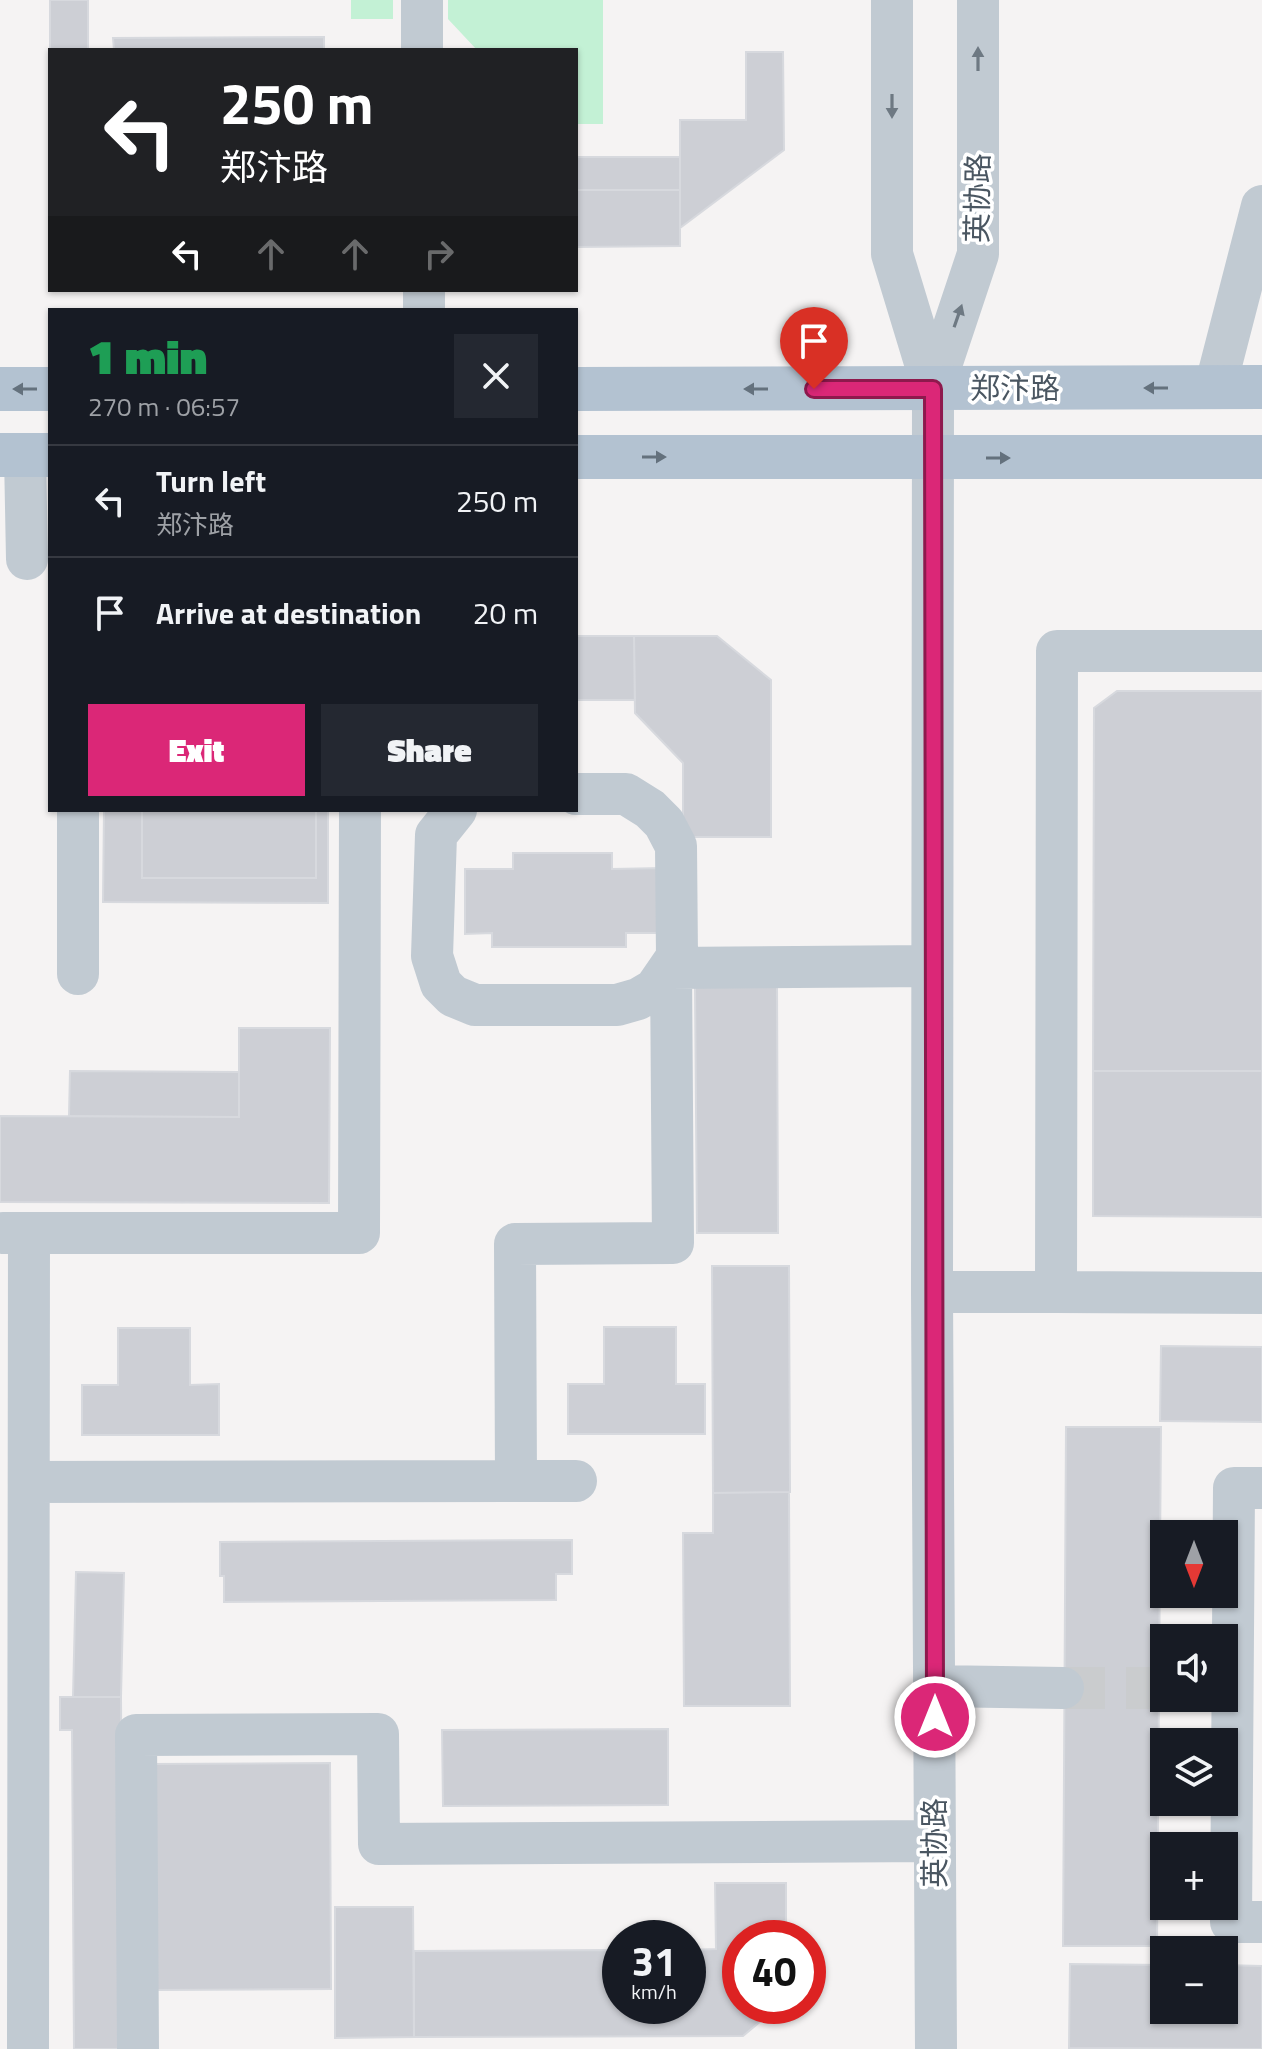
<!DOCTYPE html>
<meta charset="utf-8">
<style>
:root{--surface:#171b24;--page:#242831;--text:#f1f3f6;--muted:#9ea1a6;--line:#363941;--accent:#db2777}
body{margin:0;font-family:"Titillium Web","Noto Sans SC",sans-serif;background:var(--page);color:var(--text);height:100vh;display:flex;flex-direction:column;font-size:30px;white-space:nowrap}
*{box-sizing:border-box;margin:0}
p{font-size:26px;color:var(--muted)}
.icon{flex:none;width:44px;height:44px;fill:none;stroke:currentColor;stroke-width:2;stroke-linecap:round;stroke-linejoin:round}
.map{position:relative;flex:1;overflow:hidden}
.panel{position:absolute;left:48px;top:308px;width:530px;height:504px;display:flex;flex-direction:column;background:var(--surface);border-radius:0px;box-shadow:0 2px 6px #0004}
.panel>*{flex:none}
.guide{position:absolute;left:48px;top:48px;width:530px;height:244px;border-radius:0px;box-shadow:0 2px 6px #0004;background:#202124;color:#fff;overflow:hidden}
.needle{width:52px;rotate:180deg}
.buttons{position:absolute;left:1150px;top:1520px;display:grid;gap:16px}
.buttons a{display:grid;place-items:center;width:88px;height:88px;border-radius:0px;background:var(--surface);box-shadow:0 2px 6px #0004;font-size:40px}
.speed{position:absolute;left:602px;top:1920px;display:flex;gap:16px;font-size:40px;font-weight:700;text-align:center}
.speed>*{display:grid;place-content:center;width:104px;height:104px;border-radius:50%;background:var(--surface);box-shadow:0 2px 6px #0004;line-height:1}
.speed small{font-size:20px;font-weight:400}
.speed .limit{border:12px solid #d22;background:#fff;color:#111}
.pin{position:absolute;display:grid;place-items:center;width:68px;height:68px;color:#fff;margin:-82px -34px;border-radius:50% 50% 50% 0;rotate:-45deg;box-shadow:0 0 8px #0007}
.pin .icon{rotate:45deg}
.me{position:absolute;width:88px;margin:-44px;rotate:0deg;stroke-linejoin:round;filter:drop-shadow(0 0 6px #0008)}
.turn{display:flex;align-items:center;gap:28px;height:168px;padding:0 40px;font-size:36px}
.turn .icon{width:104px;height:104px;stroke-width:2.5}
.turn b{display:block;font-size:56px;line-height:68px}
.lanes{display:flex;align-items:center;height:76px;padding:0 40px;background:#0003;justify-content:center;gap:40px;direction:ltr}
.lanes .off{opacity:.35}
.round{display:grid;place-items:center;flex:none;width:84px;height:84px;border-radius:0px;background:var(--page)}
.head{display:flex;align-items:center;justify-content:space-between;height:136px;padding:0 40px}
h1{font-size:48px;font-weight:800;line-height:60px;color:#1e9e55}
.button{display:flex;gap:16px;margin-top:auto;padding:16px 40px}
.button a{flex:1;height:92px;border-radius:0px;background:var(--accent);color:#fff;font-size:32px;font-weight:800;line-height:92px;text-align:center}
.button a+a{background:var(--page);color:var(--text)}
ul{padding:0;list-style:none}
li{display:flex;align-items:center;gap:24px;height:112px;padding:0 40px;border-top:2px solid var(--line)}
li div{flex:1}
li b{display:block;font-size:30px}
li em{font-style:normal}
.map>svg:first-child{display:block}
.green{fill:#c3f1d5}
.building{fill:#cdcfd5;stroke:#d7d9de;stroke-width:2}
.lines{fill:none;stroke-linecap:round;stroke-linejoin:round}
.minor-tunnel{stroke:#caccce;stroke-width:42;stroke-dasharray:42 21;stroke-linecap:butt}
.minor{stroke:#c1cad2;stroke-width:42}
.major{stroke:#b3c2d1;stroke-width:44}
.oneway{fill:#6e7983}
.oneway2{fill:#64717d}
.route-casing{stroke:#8e194d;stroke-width:20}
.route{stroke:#db2777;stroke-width:14}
.labels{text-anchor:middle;stroke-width:7;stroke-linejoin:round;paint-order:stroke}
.street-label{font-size:30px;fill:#4a5661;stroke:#fff}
</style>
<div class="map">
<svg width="1262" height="2049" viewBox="0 0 1262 2049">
<rect width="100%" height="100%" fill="#f5f3f3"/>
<path class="green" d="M351,0H393V19H351Z
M448,0H603V124H576V50H477L448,19Z"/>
<path class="building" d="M50,0H88V50H50Z
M324,37V50H114L113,38Z
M746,52H783L784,150L680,228V120H746Z
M576,157H680V190H576Z
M576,190H680V246L576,247Z
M576,636H634L635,700H576Z
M634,636H717L771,680V837H683V763L635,713Z
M1117,691H1262V1071H1093L1094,708Z
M104,810H328V903L103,902Z
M142,810H316V878H142Z
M513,853H612V869L664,868V933H626V947H492V933L465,934V869H513Z
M777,986L778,1233H697L695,987Z
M239,1028H330L329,1203L0,1202V1116L239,1117Z
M70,1071L239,1072V1117L69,1116Z
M1093,1071H1262V1217L1093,1216Z
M712,1266H789L790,1492L713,1493Z
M604,1327H676V1384H705V1434H568V1384H604Z
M118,1328H190V1385L219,1384V1435H82V1385H118Z
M1161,1346L1262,1347V1422L1160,1421Z
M1066,1427H1161L1157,1946H1063Z
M789,1492L790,1706H684L683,1533H713V1493Z
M572,1540V1574H556V1600L224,1602V1576H220V1542Z
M76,1572L124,1573L121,1697H73Z
M60,1697H121L123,2049H74L72,1730H60Z
M668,1729V1805L443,1806L442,1730Z
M330,1763L331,1989L152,1990L151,1764Z
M715,1883H786V1938H740V2006H779L743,2036L414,2037V1951L620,1950V2006H688V1950L716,1949Z
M335,1907H413L414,2037L335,2038Z
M1070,1964L1164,1965V2010H1224V1965L1262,1966V2049L1069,2048Z"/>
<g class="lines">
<path class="minor-tunnel" d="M1063,1688H1164"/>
<path class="minor" d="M422,0V50
M892,0V254L933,389L932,1292L936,2049
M424,290V310
M1215,388L1262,206
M933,389L978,254V0
M25,455L27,559
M1262,651H1057L1056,1292L1262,1293
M456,810L436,835L432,956L441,984L453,996L475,1005H617L638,999L655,989L677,957L676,846L664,823L650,809L626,794H576
M78,974V810
M3,1233H359L360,810
M932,1292H1056
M516,1481L515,1244L673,1243L671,968L932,966
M29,1482L576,1481
M1262,1488H1234L1231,1922H1262
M934,1686L1063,1688
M28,2049L29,1233
M138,2049L136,1735L378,1734L379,1844L935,1841"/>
<path class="major" d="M0,389H50
M576,389L1262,387
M0,455H50
M576,457H1262"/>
</g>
<defs><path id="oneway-solid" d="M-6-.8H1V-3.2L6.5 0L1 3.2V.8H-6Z" transform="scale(2)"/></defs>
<g class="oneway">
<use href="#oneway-solid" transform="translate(978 59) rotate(-90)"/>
<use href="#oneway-solid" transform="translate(892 106) rotate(90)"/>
<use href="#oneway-solid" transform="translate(958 316) rotate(-71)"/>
</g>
<g class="oneway2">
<use href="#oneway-solid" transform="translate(1156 388) rotate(180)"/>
<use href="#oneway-solid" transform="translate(25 389) rotate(-180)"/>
<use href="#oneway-solid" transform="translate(756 389) rotate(180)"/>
<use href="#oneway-solid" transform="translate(654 457)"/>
<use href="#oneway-solid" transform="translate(998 458)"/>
</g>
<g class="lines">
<g class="route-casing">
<path id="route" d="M814,389H933L935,1717"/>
</g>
<use href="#route" class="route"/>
</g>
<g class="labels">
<g class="street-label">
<text transform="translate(978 198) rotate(-89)" y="10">英协路</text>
<text x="1015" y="399">郑汴路</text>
<text transform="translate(935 1843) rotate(-90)" y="10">英协路</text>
</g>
</g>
</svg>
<div class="buttons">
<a><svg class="needle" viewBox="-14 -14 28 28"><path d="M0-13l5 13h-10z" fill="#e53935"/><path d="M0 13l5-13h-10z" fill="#9ea1a6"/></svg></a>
<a><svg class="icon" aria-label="sound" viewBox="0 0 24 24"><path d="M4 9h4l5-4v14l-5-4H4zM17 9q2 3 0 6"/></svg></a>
<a><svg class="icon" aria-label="layers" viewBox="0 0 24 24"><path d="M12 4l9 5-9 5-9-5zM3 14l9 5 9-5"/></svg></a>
<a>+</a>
<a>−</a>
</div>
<div class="speed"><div>31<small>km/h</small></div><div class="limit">40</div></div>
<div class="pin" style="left:814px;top:389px;background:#d93025"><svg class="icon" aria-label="arrive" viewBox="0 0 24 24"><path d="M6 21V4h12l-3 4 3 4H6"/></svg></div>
<svg class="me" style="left:935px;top:1717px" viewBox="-20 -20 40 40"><circle r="17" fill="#db2777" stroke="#fff" stroke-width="3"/><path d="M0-11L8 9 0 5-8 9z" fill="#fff"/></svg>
<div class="guide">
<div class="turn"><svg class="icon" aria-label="left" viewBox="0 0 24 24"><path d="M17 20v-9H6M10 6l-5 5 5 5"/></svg><div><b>250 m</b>郑汴路</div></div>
<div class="lanes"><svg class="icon" aria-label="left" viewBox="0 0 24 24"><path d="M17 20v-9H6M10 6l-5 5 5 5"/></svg><svg class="icon off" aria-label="ahead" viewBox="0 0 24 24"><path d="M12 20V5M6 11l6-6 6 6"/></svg><svg class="icon off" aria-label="ahead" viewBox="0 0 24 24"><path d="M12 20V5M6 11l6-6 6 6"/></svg><svg class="icon off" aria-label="right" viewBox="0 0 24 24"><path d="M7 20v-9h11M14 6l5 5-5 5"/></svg></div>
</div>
<section class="panel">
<div class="head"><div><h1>1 min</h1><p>270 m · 06:57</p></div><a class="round"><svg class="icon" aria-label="close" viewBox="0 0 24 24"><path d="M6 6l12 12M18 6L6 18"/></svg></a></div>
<ul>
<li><svg class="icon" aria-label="left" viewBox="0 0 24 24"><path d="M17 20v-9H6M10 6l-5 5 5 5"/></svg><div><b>Turn left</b><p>郑汴路</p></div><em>250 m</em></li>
<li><svg class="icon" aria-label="arrive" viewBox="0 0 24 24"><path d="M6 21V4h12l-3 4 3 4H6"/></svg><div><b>Arrive at destination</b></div><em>20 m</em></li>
</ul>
<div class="button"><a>Exit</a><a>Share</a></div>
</section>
</div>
